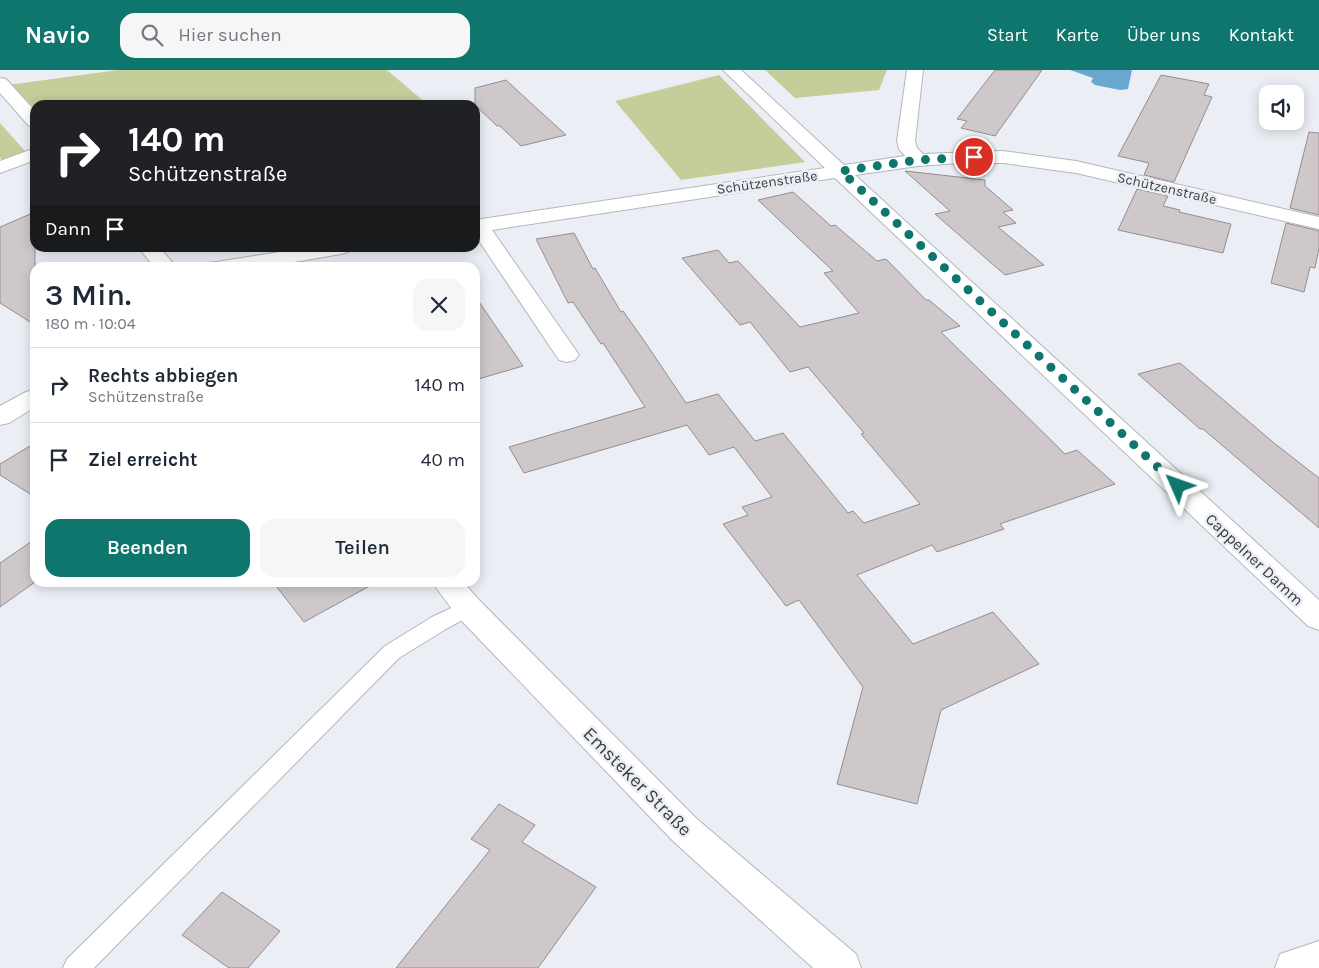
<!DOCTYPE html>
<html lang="de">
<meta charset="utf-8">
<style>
:root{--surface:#fff;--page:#f6f6f7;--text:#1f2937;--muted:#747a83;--line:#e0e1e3;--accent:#0f766e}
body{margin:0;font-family:Karla,sans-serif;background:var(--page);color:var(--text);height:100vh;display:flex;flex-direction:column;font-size:19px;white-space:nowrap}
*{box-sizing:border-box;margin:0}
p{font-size:16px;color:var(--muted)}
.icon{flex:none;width:28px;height:28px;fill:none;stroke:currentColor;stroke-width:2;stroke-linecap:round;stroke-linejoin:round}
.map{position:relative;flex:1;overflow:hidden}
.sheet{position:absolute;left:30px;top:192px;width:450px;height:325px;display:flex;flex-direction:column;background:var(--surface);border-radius:15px;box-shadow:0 2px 12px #0003}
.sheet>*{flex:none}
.guide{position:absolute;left:30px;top:30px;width:450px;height:152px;border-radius:15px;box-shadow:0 2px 12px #0003;background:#202124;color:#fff;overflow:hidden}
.buttons{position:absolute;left:1259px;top:15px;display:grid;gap:10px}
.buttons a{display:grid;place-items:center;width:45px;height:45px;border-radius:10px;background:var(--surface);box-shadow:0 2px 12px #0003;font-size:25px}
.pin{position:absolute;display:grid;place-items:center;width:42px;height:42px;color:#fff;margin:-21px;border:2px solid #fff;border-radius:50%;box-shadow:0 1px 5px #0007}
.me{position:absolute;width:55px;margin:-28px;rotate:313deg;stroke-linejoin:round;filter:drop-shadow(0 0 4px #0008)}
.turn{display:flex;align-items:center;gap:18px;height:105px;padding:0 15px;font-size:22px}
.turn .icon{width:65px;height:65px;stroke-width:2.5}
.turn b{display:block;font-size:35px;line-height:42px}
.then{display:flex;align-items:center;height:48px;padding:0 15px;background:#0003;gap:10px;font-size:19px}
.round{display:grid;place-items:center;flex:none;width:52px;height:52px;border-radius:15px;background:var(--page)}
.head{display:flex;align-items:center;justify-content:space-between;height:85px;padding:0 15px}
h1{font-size:30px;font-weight:600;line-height:38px}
.cta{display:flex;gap:10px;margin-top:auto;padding:10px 15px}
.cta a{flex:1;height:58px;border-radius:15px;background:var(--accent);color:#fff;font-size:20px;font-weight:600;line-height:58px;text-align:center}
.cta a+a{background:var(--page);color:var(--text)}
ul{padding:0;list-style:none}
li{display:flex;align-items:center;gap:15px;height:75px;padding:0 15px;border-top:1px solid var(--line)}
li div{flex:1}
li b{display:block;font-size:19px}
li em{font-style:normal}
header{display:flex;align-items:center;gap:30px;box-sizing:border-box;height:70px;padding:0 25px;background:var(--accent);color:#fff}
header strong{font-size:24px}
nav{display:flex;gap:28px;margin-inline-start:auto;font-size:18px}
.search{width:350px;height:45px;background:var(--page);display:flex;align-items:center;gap:12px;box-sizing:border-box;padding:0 18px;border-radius:15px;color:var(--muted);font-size:19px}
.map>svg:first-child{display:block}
.green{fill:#c5cd9a}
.water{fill:#6aa8d1}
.building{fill:#cfc8ca;stroke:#948d8f}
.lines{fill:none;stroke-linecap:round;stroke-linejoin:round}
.service-casing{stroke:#b3b7bc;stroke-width:2}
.minor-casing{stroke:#b3b7bc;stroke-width:2}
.tertiary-casing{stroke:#b3b7bc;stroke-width:2}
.service{fill:#fff;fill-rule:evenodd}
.minor{fill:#fff;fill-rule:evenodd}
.tertiary{fill:#fff;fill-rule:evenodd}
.route{stroke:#0f766e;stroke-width:9;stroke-dasharray:0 16.2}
.labels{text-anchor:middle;stroke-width:5;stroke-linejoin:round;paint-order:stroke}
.far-street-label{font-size:14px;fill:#3b3d3f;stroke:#ebeff5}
.street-label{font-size:16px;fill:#3b3d3f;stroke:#ebeff5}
.near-street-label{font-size:19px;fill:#3b3d3f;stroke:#ebeff5}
</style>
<header>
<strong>Navio</strong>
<div class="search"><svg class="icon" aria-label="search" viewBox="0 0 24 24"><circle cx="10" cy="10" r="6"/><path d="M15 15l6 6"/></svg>Hier suchen</div>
<nav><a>Start</a><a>Karte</a><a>Über uns</a><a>Kontakt</a></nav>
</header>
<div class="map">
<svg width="1319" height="898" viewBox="0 0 1319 898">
<rect width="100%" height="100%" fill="#ebeff5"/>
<path class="green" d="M118,0H387L428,35H35V38L8,15Z
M765,0H887L879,20L795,28Z
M719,5L805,92L681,110L615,31Z
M0,53L25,81L2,90L0,88Z"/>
<path class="water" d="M1070,0H1132L1128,19L1120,20L1095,15L1091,12L1093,8Z"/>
<path class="building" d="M995,0H1042L995,66L961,58L967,51L957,49Z
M1161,5L1209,14L1204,25L1212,27L1174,112L1144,105L1149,93L1118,86Z
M506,10L532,34L566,65L521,76L500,56H497L475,35V18Z
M1309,62L1319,63V145L1290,138Z
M905,101L985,110V116L1013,140L1003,142L1016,153L998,157L1044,195L1005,205L935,144L950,141Z
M1137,119L1168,126L1163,136L1180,140L1179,142L1231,154L1223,183L1118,160Z
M793,122L831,156L835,155L877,191L886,189L926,230H929L960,256L941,262L1065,384L1077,380L1115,414L1000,454L1004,459L937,482L932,475L857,505L913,574L993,542L1039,594L941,640L917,734L837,714L863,617L799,530L786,536L723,454L748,445L742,437L772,427L734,377L709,385L687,355L524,403L509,377L645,337L603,273L601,274L573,232L568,233L536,169L574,163L593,199L595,198L621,242L623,241L645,272L686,333L718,324L755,371L783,363L848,443L853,441L864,453L920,434L861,364L864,363L808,297L790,302L750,252L740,255L682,188L718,180L729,193L738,191L800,257L859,243L824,203L833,201L758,130Z
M35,142V255L0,233V157Z
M1286,153L1319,161V178L1315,198L1310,197L1304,222L1271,213Z
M475,226L523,296L475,310Z
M1180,293L1274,373L1319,408V458L1203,359H1200L1138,304Z
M35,373V427L0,405V394Z
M35,469V512L0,537V493Z
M273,512H377L304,552Z
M499,734L535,755L522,772L596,817L538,898H396L490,780L471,769Z
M222,822L280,861L248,898H229L182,865Z"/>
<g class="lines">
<g class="service-casing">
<path id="service" d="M468,530L475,533L478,538L475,543L446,559L399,588L94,898H63L67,889L385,576L432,547Z"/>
</g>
<g class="minor-casing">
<path id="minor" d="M723,0H741L844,95L905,86L899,79L897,71L907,0H923L915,71L917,78L923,84L1003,81L1076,91L1319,147V159L1076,103L1003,93H960L918,96L855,105L1319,530V560L1308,556L835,108L492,160L579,285L575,290L567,292L559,290L475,165V150L825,98Z
M35,78V90L0,103V91Z
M305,178H351L348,182L341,184L259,198H206L208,193L216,192Z
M35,319V337L9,353L0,355V336L26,322Z"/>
</g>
<g class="tertiary-casing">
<path id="tertiary" d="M0,8L6,9L35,41V57L29,56L0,23Z
M139,178H160L177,198H155Z
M432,512H463L479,530L697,749L856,884L861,898H813L673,771L457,546Z
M1319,871V898H1275L1280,884Z"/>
</g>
<use href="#service" class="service"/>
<use href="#minor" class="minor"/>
<use href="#tertiary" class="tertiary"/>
</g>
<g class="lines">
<path class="route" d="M974,87L918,90L841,101L1178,416"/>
</g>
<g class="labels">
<g class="far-street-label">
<text transform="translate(767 112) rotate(-8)" y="5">Schützenstraße</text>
<text transform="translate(1167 118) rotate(13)" y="5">Schützenstraße</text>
</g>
<g class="street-label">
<text transform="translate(1255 489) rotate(43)" y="6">Cappelner Damm</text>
</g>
<g class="near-street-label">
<text transform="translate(638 711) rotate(45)" y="7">Emsteker Straße</text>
</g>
</g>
</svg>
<div class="buttons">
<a><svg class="icon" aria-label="sound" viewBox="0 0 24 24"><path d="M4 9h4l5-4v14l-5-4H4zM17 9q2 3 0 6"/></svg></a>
</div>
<div class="pin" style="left:974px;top:87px;background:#d93025"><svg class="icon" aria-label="arrive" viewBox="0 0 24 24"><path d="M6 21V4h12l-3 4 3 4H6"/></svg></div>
<svg class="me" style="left:1178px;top:416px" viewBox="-20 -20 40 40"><path d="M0-17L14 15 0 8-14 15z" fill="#0f766e" stroke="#fff" stroke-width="4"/></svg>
<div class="guide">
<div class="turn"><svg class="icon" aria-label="right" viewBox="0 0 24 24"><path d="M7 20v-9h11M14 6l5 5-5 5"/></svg><div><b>140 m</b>Schützenstraße</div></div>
<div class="then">Dann<svg class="icon" aria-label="arrive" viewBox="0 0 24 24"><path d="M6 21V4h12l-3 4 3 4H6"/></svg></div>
</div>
<section class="sheet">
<div class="head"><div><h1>3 Min.</h1><p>180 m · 10:04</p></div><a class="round"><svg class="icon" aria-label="close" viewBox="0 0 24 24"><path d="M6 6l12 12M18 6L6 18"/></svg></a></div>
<ul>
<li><svg class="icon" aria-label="right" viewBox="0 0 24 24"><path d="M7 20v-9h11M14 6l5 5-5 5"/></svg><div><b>Rechts abbiegen</b><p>Schützenstraße</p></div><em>140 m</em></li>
<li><svg class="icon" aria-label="arrive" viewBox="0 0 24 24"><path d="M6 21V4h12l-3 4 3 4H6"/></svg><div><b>Ziel erreicht</b></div><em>40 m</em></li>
</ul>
<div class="cta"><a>Beenden</a><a>Teilen</a></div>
</section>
</div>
